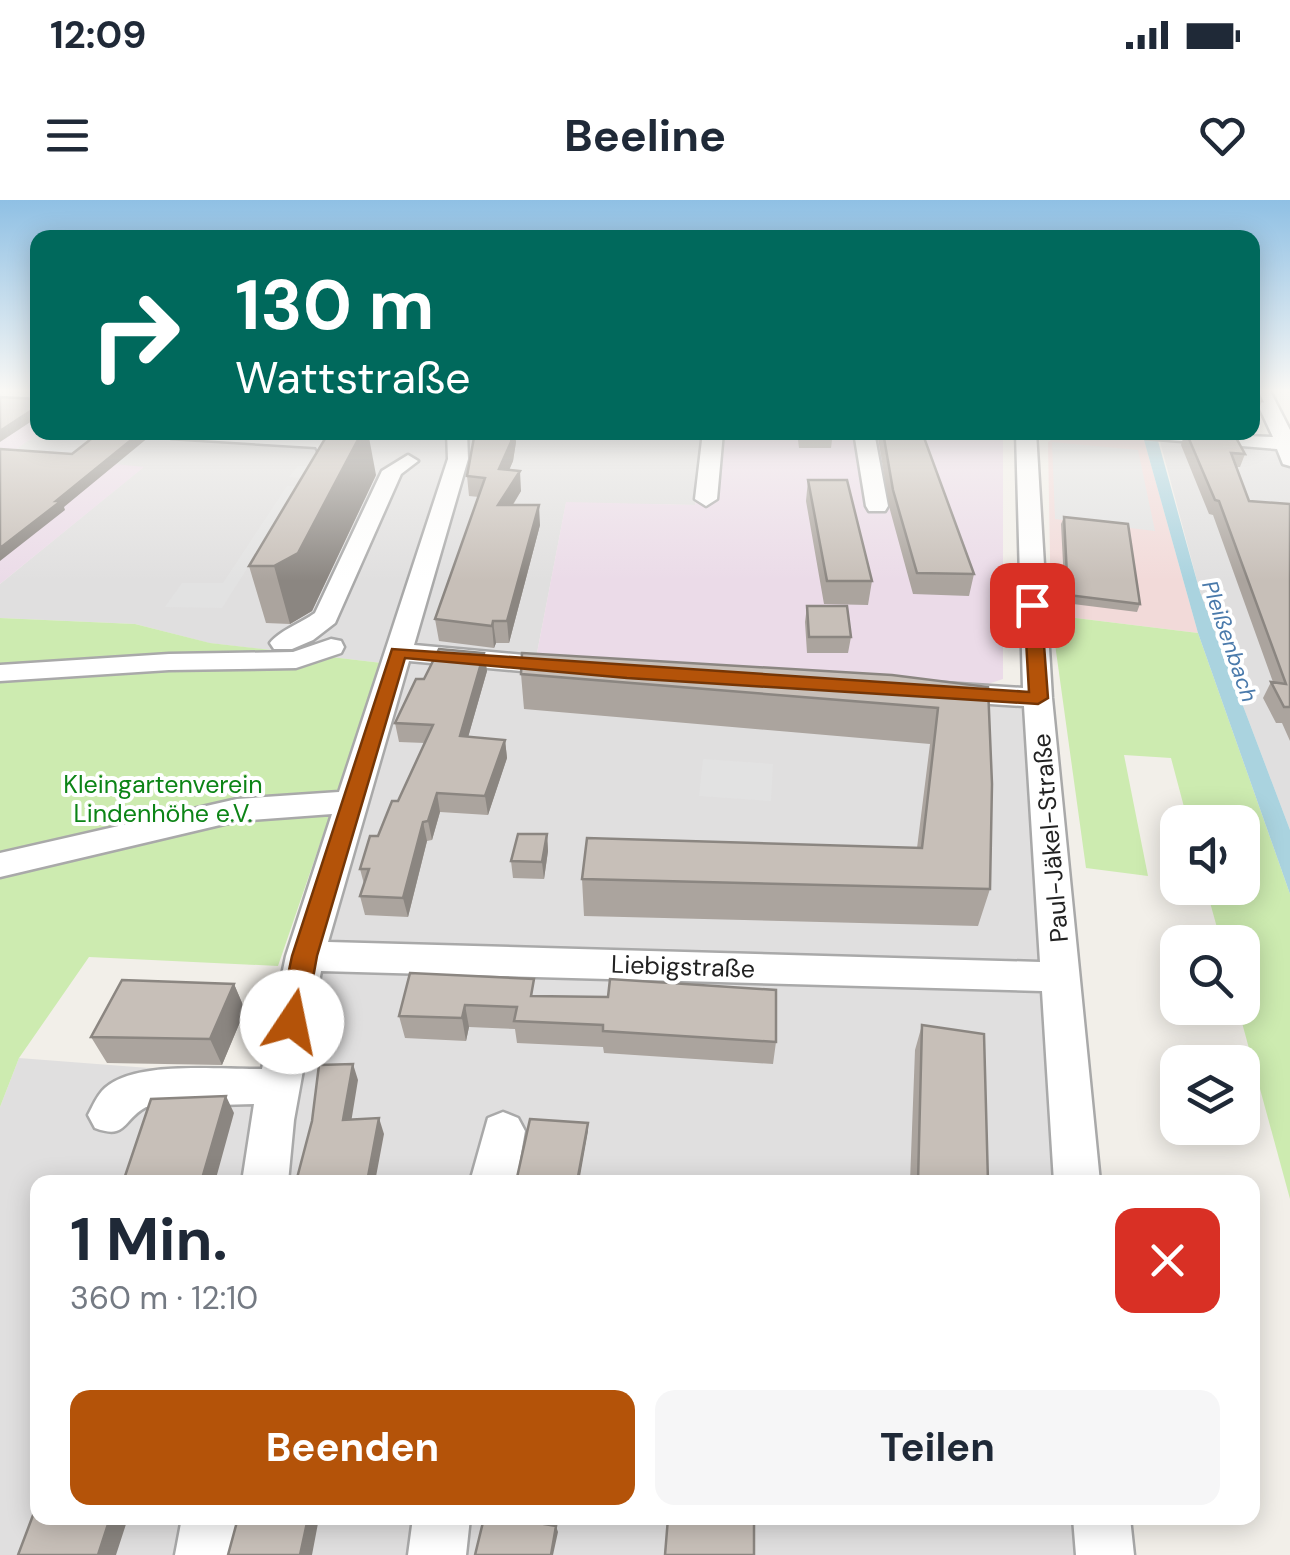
<!DOCTYPE html>
<html lang="de">
<meta charset="utf-8">
<style>
:root{--surface:#fff;--page:#f6f6f7;--text:#1f2937;--muted:#747a83;--accent:#b45309}
body{margin:0;font-family:"DM Sans",sans-serif;background:var(--page);color:var(--text);height:100vh;display:flex;flex-direction:column;font-size:38px;white-space:nowrap}
*{box-sizing:border-box;margin:0}
p{font-size:32px;color:var(--muted)}
.icon{flex:none;width:55px;height:55px;fill:none;stroke:currentColor;stroke-width:2;stroke-linecap:round;stroke-linejoin:round}
.map{position:relative;flex:1;overflow:hidden}
.panel{position:absolute;left:30px;top:975px;width:1230px;height:350px;display:flex;flex-direction:column;background:var(--surface);border-radius:20px;box-shadow:0 5px 25px #0003}
.panel>*{flex:none}
.hud{position:absolute;left:30px;top:30px;width:1230px;height:210px;border-radius:20px;box-shadow:0 5px 25px #0003;background:#00695c;color:#fff;overflow:hidden}
.tools{position:absolute;left:1160px;top:605px;display:grid;gap:20px}
.tools a{display:grid;place-items:center;width:100px;height:100px;border-radius:20px;background:var(--surface);box-shadow:0 5px 25px #0003;font-size:50px}
.pin{position:absolute;display:grid;place-items:center;width:85px;height:85px;color:#fff;margin:-42px;border-radius:20px;box-shadow:0 5px 15px #0006}
.me{position:absolute;width:110px;margin:-55px;rotate:11deg;stroke-linejoin:round;filter:drop-shadow(0 0 8px #0008)}
.turn{display:flex;align-items:center;gap:35px;height:210px;padding:0 40px;font-size:45px}
.turn .icon{width:130px;height:130px;stroke-width:2.5}
.turn b{display:block;font-size:70px;line-height:85px}
.round{display:grid;place-items:center;flex:none;width:105px;height:105px;border-radius:20px;background:var(--page)}
.headline{display:flex;align-items:center;justify-content:space-between;height:170px;padding:0 40px}
h1{font-size:60px;font-weight:700;line-height:75px}
.action{display:flex;gap:20px;margin-top:auto;padding:20px 40px}
.action a{flex:1;height:115px;border-radius:20px;background:var(--accent);color:#fff;font-size:40px;font-weight:700;line-height:115px;text-align:center}
.action a+a{background:var(--page);color:var(--text)}
.status{display:flex;justify-content:space-between;align-items:center;height:70px;padding:0 50px;background:var(--surface);direction:ltr}
.status svg{height:28px;fill:currentColor}
header{display:flex;justify-content:space-between;align-items:center;height:130px;padding:0 40px;background:var(--surface);font-size:45px;font-weight:700}
.map>svg:first-child{display:block}
.residential{fill:#e0dfdf}
.commercial{fill:#f2dad9}
.industrial{fill:#ebdbe8}
.grass{fill:#cdebb0}
.parking{fill:#e2e2e2}
.water{fill:#aad3df}
.lines{fill:none;stroke-linecap:round;stroke-linejoin:round}
.minor-casing{stroke:#a9a9a9;stroke-width:5}
.minor{fill:#fff;fill-rule:evenodd}
.wall{fill:#aba49e}
.shaded-wall{fill:#8b8681}
.building{fill:#c7bfb8;stroke:#8b8681;stroke-width:2.5}
.route{fill:#b45309;stroke:#753606;stroke-width:2.5}
.labels{text-anchor:middle;stroke-width:8;stroke-linejoin:round;paint-order:stroke}
.far-water-label{font-size:22px;font-style:italic;fill:#4a7aab;stroke:#fff}
.park-label{font-size:25px;fill:#0c8416;stroke:#fff}
.street-label{font-size:25px;fill:#222;stroke:#fff}
</style>
<div class="status"><b>12:09</b><svg viewBox="0 0 49 12"><path d="M0 12V9h3v3zM5 12V6h3v6zM10 12V3h3v9zM15 12V0h3v12zM26 1h20v11H26zM47 4h2v5h-2z"/></svg></div>
<header><svg class="icon" aria-label="menu" viewBox="0 0 24 24"><path d="M4 6h16M4 12h16M4 18h16"/></svg>Beeline<svg class="icon" aria-label="heart" viewBox="0 0 24 24"><path d="M12 20l-8-8c-3-5 5-10 8-4 3-6 11-1 8 4z"/></svg></header>
<div class="map">
<svg width="1290" height="1355" viewBox="0 0 1290 1355">
<rect width="100%" height="100%" fill="#f2efe9"/>
<path class="residential" d="M39,233H713L695,305L566,303L537,453L394,448L382,463L209,443L135,424L0,418V384L142,268L9,253Z
M1158,234L1282,243L1290,260V630L1200,392Z
M408,460L1031,504L1067,982H38V1318H1095L1098,1355H0V907L19,858L293,879L311,759Z"/>
<path class="commercial" d="M1063,233L1144,240L1198,433L1051,415L1048,242Z"/>
<path class="industrial" d="M37,199L39,233L11,253L144,267L0,384V201Z
M713,233H1003V479L985,485L537,453L566,302L695,305Z"/>
<path class="grass" d="M1051,415L1198,433L1290,694V999L1238,808H1242V742H1221L1206,688H1242V622H1188L1171,558L1124,555L1148,676L1086,668Z
M0,418L135,424L210,443L382,463L278,766L89,757L19,858L0,907Z"/>
<path class="parking" d="M1052,242L1138,250L1155,331L1055,319Z
M298,266H312L222,408L165,407L182,383H223L287,286H297L301,278L289,277Z
M703,559L773,564L771,601L699,596Z"/>
<path class="water" d="M1144,240L1158,241L1200,392L1290,630V694L1198,433Z"/>
<g class="lines">
<g class="minor-casing">
<path id="minor" d="M1270,191L1290,230V266L1283,264L1277,249L1145,238L1136,232L1273,237L1252,192Z
M162,232L323,236L330,238L343,263L340,267H326L316,247L171,238Z
M447,232H467L468,259L414,445L567,459L581,467L567,475L409,461L328,742L1040,762L1024,506L943,501L933,498L929,492L933,486L943,483L1023,488L1016,232H1036L1052,498L1100,982H1054L1042,791L321,771L294,920L288,982H242L254,904L146,907C122,920 127,940 95,928L88,915C93,906 97,895 105,888C137,860 220,870 262,869L286,756L332,614L237,621L0,677V653L237,599L339,592L448,259Z
M703,232H723L717,299L706,306L695,299Z
M854,232H874L888,306L885,311H869L866,306Z
M408,255L418,261L401,274L335,423L313,440L292,449H274L270,443C279,431 301,423 315,413L382,271Z
M331,439L341,441L344,447L341,453L296,468L169,470L0,481V465L169,454L293,452Z
M503,912L518,918L525,931L516,982H470L488,918Z
M182,1318H239L233,1355H175Z
M413,1318H470L466,1355H408Z
M1073,1318H1130L1134,1355H1076Z"/>
</g>
<use href="#minor" class="minor"/>
</g>
<path class="wall" d="M1252,191L1262,201L1252,226Z
M797,232H833L831,248H799Z
M877,232H922L974,374L969,396L913,394L890,310Z
M1185,232L1245,254L1240,267H1236L1249,301L1290,304V541L1282,523H1276L1263,498L1271,482H1273L1213,315L1209,314L1181,245Z
M516,242L513,261L509,270L521,291L513,305L540,325L509,443H496L494,448L439,441L435,419L479,297L469,296L467,276Z
M376,275L312,411L290,424L266,423L249,366Z
M808,280L872,381L868,405L824,404L806,301Z
M1064,317L1140,404L1137,412L1065,403L1061,324Z
M807,406L851,437L848,453H807L805,422Z
M484,453L487,471L468,537L505,540L507,558L488,615L440,612L432,640L427,641L408,717L365,715L360,696L364,684L360,669L398,601L425,543L399,542L395,523L424,479Z
M521,474L988,487L990,689L978,726L584,716L582,679L917,648L930,544L524,509Z
M547,634L548,651L544,679L513,678L511,661Z
M410,773L776,842L773,864L604,853L603,847L517,843L515,829L469,827L466,841L405,838L399,816Z
M234,784L245,810L222,865L107,863L91,837Z
M922,825L988,982H910L915,850Z"/>
<path class="shaded-wall" d="M38,206V217L0,242V231Z
M141,232H155L64,307L65,310L0,361V348Z
M362,232H368L376,275L312,411L290,424L274,366Z
M513,232H515L516,242L513,261L501,289L499,269Z
M520,271L521,291L500,325L498,305Z
M539,305L540,325L509,443L507,421Z
M493,421L496,443L494,448L492,426Z
M484,453L487,471L463,555L460,536Z
M505,540L507,558L488,615L485,596Z
M437,593L440,612L432,640L428,621Z
M423,622L427,641L408,717L403,698Z
M547,634L548,651L544,679L542,662Z
M234,784L245,810L222,865L210,839Z
M465,805L469,827L466,841L462,818Z
M353,864L358,880L349,935L343,920Z
M226,896L234,913L215,982H201Z
M379,918L384,934L375,982H367Z
M588,923V931L579,982H577Z
M110,1318H128L116,1355H98Z
M308,1318H319L312,1355H300Z
M556,1326L558,1332L553,1355H551Z"/>
<path class="building" d="M1252,191H1257L1262,201L1252,200Z
M0,197L38,199V206L0,231Z
M100,232H141L56,301H61L0,348V249L72,254Z
M329,232H362L298,353L274,366H249Z
M475,232H513L511,242L499,269L520,271L498,305H539L507,421H493L492,426L435,419L485,278L467,276Z
M883,232H922L974,374L917,373L893,290Z
M1186,232L1235,236L1245,254L1231,253L1249,301L1290,304V507H1284L1271,482L1286,484L1219,301L1215,300Z
M808,280H847L872,381H827Z
M1064,317L1128,324L1140,404L1068,395Z
M807,406H847L851,437H809Z
M439,449L484,453L460,536L505,540L485,596L437,593L428,621L423,622L403,698L360,696L369,669H360L370,636H378L392,601H398L433,525L395,523L416,479H424Z
M522,453L892,475L988,487L992,584L990,689L582,679L587,638L922,648L938,508L521,474Z
M518,634H547L542,662L511,661Z
M410,773L534,779L531,796L608,797L610,779L776,790V842L603,831V825L514,821L517,807L465,805L462,818L399,816Z
M122,780L234,784L210,839L91,837Z
M922,825L984,834L988,982H918Z
M353,864L343,920L379,918L367,982H296L312,921L319,865Z
M226,896L201,982H123L151,899Z
M530,919L588,923L577,982H516Z
M38,1302V1318H110L98,1355H18Z
M238,1318H308L300,1355H228Z
M484,1318H508L556,1326L551,1355H475Z
M668,1318H754V1355H665Z"/>
<linearGradient id="sky" x2="0" y2="1"><stop stop-color="#8fc0e4"/><stop offset="0.5" stop-color="#f9f8f5"/><stop offset="1" stop-color="#f9f8f5" stop-opacity="0"/></linearGradient>
<rect width="1290" height="381" fill="url(#sky)"/>
<path class="route" d="M1032,400L1041,405L1048,498L1038,504L627,478L405,458L317,756L305,822L301,829L292,832L282,829L278,822L292,756L392,449L1029,492L1024,405Z"/>
<g class="labels">
<g class="far-water-label">
<text transform="translate(1230 441) rotate(71)" y="8">Pleißenbach</text>
</g>
<g class="park-label">
<text x="163" y="593">Kleingartenverein<tspan x="163" dy="29">Lindenhöhe e.V.</tspan></text>
</g>
<g class="street-label">
<text transform="translate(1050 638) rotate(-95)" y="9">Paul-Jäkel-Straße</text>
<text transform="translate(683 766) rotate(2)" y="9">Liebigstraße</text>
</g>
</g>
</svg>
<div class="tools">
<a><svg class="icon" aria-label="sound" viewBox="0 0 24 24"><path d="M4 9h4l5-4v14l-5-4H4zM17 9q2 3 0 6"/></svg></a>
<a><svg class="icon" aria-label="search" viewBox="0 0 24 24"><circle cx="10" cy="10" r="6"/><path d="M15 15l6 6"/></svg></a>
<a><svg class="icon" aria-label="layers" viewBox="0 0 24 24"><path d="M12 4l9 5-9 5-9-5zM3 14l9 5 9-5"/></svg></a>
</div>
<div class="pin" style="left:1032px;top:405px;background:#d93025"><svg class="icon" aria-label="arrive" viewBox="0 0 24 24"><path d="M6 21V4h12l-3 4 3 4H6"/></svg></div>
<svg class="me" style="left:292px;top:822px" viewBox="-20 -20 40 40"><circle r="19" fill="#fff"/><path d="M0-13L10 11 0 6-10 11z" fill="#b45309"/></svg>
<div class="hud">
<div class="turn"><svg class="icon" aria-label="right" viewBox="0 0 24 24"><path d="M7 20v-9h11M14 6l5 5-5 5"/></svg><div><b>130 m</b>Wattstraße</div></div>
</div>
<section class="panel">
<div class="headline"><div><h1>1 Min.</h1><p>360 m · 12:10</p></div><a class="round" style="background:#d93025;color:#fff"><svg class="icon" aria-label="close" viewBox="0 0 24 24"><path d="M6 6l12 12M18 6L6 18"/></svg></a></div>
<div class="action"><a>Beenden</a><a>Teilen</a></div>
</section>
</div>
